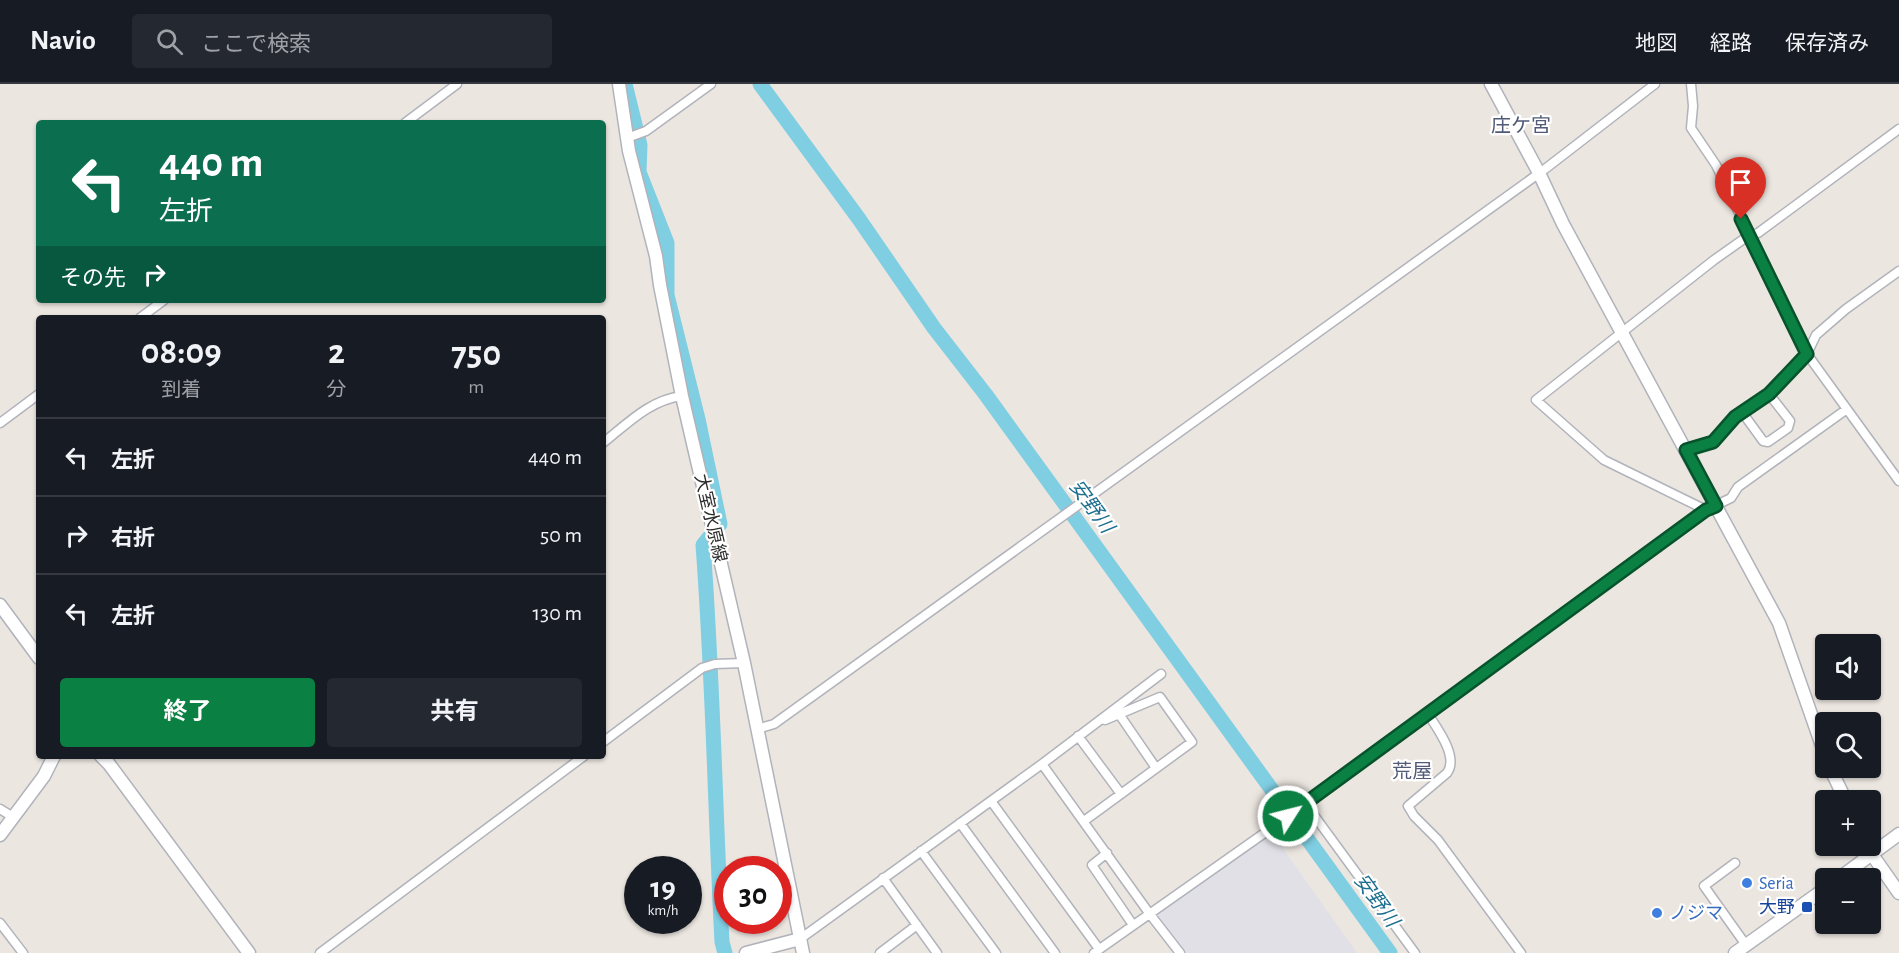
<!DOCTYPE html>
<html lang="ja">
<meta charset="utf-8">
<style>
:root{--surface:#171b24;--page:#242831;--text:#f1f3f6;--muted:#9ea1a6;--line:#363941;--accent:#0b8043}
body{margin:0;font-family:"Alegreya Sans","Noto Sans JP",sans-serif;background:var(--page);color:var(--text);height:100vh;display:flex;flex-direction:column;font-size:22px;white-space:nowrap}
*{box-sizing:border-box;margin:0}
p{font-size:20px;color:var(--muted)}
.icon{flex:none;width:33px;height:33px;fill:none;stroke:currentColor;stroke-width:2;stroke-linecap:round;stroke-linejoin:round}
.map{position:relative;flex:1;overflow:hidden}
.details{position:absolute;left:36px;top:231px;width:570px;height:444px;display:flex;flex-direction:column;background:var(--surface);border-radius:6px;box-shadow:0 2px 4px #0004}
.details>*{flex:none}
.top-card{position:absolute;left:36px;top:36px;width:570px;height:183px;border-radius:6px;box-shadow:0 2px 4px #0004;background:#0b6e4f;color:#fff;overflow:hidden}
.buttons{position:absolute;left:1815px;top:550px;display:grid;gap:12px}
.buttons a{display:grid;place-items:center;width:66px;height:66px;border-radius:6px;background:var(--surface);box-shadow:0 2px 4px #0004;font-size:30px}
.speed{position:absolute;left:624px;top:772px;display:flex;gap:12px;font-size:30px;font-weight:700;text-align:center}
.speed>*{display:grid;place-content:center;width:78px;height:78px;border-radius:50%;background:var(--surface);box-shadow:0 2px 4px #0004;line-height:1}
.speed small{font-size:15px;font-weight:400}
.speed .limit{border:9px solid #d22;background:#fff;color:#111}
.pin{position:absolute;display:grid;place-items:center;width:51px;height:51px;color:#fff;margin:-62px -26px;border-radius:50% 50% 50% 0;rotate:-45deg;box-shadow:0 0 6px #0007}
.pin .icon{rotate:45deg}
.me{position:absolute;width:66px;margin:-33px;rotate:54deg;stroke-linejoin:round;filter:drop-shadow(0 0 4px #0008)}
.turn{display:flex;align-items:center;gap:21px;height:126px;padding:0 24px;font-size:27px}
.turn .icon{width:78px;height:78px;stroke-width:2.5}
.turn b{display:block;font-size:42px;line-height:51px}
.then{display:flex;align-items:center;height:57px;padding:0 24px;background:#0003;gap:12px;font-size:22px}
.eta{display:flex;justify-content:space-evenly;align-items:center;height:102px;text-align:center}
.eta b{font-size:36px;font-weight:700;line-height:42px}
.cta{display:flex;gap:12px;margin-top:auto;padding:12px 24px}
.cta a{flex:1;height:69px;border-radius:6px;background:var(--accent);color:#fff;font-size:24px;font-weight:700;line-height:69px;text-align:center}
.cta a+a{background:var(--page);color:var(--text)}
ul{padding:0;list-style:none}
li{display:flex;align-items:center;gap:18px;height:78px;padding:0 24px;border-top:2px solid var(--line)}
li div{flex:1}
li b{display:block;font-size:22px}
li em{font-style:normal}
header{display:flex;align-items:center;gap:36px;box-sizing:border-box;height:84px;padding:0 30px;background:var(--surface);border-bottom:2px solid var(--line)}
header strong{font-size:28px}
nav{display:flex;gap:33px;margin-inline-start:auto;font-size:21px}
.search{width:420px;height:54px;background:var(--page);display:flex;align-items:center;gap:15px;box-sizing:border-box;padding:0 21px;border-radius:6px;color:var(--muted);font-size:22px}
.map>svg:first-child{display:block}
.industrial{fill:#e1e0e6}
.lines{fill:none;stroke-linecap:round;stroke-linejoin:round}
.river{stroke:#7fcee2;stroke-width:15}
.street-casing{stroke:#b1b3bb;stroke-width:11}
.secondary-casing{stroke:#b1b3bb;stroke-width:15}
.street{stroke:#fff;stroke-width:8}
.secondary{stroke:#fff;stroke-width:12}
.route-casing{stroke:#07532c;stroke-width:15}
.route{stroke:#0b8043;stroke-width:10}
.shop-dot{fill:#3f7fe0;stroke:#fff;stroke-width:2}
.transit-dot{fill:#1a4fb4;stroke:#fff;stroke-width:2}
.labels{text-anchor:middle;stroke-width:4.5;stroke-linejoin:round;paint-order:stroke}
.street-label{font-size:18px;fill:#2c2c2c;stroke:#fff}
.shop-label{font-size:18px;fill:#366cbe;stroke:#fff;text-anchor:start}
.transit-label{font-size:18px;fill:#164399;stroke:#fff;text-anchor:end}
.neighbourhood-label{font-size:20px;fill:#515b78;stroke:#fff}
.water-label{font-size:20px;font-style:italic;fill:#1d6f90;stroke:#fff}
</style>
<header>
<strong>Navio</strong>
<div class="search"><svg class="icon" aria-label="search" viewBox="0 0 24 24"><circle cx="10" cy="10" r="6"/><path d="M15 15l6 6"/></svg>ここで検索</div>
<nav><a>地図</a><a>経路</a><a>保存済み</a></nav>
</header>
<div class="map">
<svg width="1899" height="869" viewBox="0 0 1899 869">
<rect width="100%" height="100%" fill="#ece6e0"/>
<path class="industrial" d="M1270,746L1357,869H1185L1156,830Z"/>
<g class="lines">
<path class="river" d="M625,0L640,61L639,88L667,159V211L698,335L720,440L703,461C713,593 715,726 722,858L725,869
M760,0L859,135L934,244L986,311L1390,869"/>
<g class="street-casing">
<path id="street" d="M1691,0L1693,22L1691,44L1716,81L1807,270L1899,397
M405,39L457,0
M627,54L646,47L711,0
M140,234L164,216
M1742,328L1763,357L1768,358L1788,344L1790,337L1769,310
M0,339L39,310
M603,359C628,339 650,316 682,312
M1686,366L1713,358L1735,333L1769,310L1807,270L1816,251L1846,225L1899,187
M1706,426L1604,376L1536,316L1714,176L1748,152L1758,149L1899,45
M1119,630L1156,684
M1428,630C1437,644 1459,673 1447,689L1408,722L1414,732L1438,756L1521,869
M757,645L774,640L1545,85L1655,0
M1078,652L1121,710
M603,658L702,584L715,580L744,579
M1042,680L1149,829L1180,869
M991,717L1099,865
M1305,719L1415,869
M0,725L13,733
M1084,737L1192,658L1160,613L1105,636
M960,739L1055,869
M921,767L996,869
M1107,769L1092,781L1133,841
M1735,779L1704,802L1746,861
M883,794L937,869
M0,839L23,869
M800,855L1042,680L1161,590
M320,869L584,672
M880,869L917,841
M1094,869L1273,743L1706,426L1731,414L1738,403L1847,325"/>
</g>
<g class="secondary-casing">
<path id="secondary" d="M619,0L629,67L656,172L660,201L682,312L744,579L803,869
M1491,0L1539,89L1563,140L1779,539L1826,673
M0,521L39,574
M101,672L109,680L249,869
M1830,684L1846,717
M0,751L44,692L54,672
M1866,762L1899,809
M1838,795L1899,750
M746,869L800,855
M1735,869L1826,804"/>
</g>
<use href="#street" class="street"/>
<use href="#secondary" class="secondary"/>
</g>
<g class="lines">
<g class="route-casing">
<path id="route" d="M1288,732L1706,426L1716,422L1686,366L1713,358L1735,333L1769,310L1807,270L1741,135"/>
</g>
<use href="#route" class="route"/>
</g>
<g class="shop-dot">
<circle cx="1747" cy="799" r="6"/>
<circle cx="1657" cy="829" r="6"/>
</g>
<rect class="transit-dot" x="1801" y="817" width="12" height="12" rx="3"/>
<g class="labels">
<g class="street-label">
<text transform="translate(711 434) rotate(77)" y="6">大室水原線</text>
</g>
<g class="shop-label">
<text x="1759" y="805">Seria</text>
<text x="1669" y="835">ノジマ</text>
</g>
<g class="transit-label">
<text x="1795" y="829">大野</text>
</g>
<g class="neighbourhood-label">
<text x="1521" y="48">庄ケ宮</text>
<text x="1412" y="694">荒屋</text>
</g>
<g class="water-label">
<text transform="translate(1092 422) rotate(54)" y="7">安野川</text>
<text transform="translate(1377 816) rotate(54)" y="7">安野川</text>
</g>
</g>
</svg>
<div class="buttons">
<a><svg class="icon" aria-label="sound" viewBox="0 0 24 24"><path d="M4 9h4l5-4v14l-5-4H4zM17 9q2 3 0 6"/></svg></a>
<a><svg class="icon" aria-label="search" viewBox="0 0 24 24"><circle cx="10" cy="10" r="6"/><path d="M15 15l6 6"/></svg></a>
<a>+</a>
<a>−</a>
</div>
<div class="speed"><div>19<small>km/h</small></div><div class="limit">30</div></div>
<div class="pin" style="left:1741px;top:135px;background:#d93025"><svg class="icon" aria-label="arrive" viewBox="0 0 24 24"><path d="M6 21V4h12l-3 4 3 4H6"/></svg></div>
<svg class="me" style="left:1288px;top:732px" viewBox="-20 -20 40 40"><circle r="17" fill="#0b8043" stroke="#fff" stroke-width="3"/><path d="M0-11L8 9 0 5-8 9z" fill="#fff"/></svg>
<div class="top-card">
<div class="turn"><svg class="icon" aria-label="left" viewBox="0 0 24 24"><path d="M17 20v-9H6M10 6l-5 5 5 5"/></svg><div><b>440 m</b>左折</div></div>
<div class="then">その先<svg class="icon" aria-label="right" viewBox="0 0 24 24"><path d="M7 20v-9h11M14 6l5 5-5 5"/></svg></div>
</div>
<section class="details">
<div class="eta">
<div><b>08:09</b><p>到着</p></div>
<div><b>2</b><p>分</p></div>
<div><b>750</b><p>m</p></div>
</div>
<ul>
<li><svg class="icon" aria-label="left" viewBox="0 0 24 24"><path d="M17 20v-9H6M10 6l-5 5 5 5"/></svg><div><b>左折</b></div><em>440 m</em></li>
<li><svg class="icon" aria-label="right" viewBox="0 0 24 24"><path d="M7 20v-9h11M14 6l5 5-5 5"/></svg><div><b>右折</b></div><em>50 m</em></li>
<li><svg class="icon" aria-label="left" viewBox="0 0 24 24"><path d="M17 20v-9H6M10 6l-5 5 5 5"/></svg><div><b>左折</b></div><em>130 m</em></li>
</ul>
<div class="cta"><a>終了</a><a>共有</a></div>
</section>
</div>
